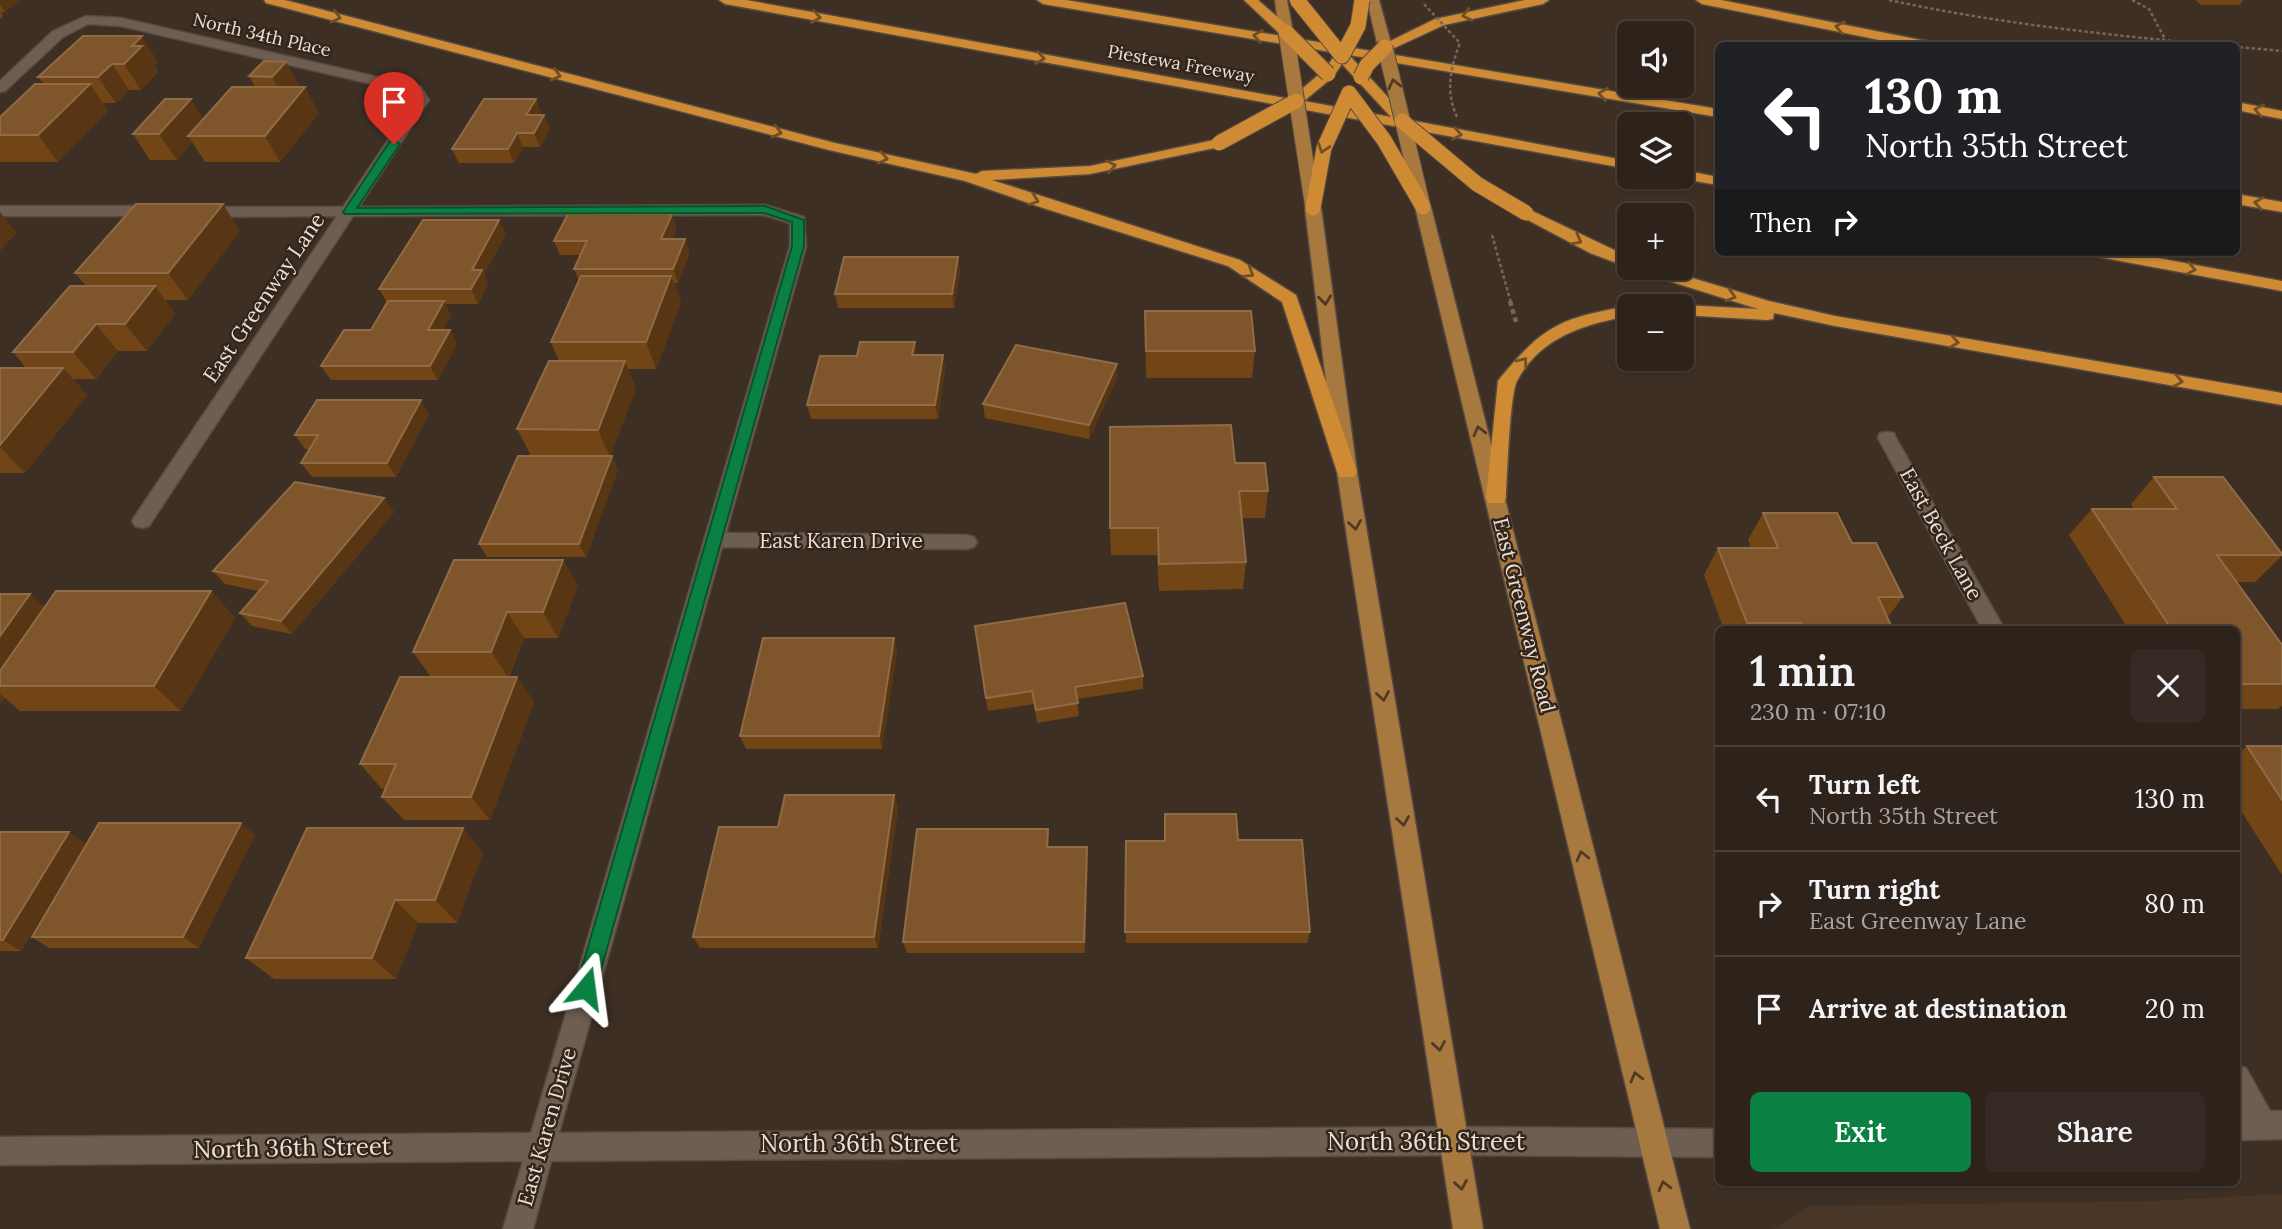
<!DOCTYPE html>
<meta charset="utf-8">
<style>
:root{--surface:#2e231b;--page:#362b24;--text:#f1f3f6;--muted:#a7a4a3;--line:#49403a;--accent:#0b8043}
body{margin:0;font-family:Lora,serif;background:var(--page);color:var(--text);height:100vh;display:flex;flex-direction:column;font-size:26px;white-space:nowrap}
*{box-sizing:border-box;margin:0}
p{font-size:23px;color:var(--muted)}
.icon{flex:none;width:38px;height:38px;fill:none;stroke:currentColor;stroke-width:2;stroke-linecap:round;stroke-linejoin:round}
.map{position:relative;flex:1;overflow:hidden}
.details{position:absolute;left:1715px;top:626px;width:525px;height:560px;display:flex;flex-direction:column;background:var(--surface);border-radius:10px;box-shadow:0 2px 5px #0004,0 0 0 2px var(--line)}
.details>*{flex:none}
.banner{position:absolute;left:1715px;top:42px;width:525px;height:214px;border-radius:10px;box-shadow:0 2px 5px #0004,0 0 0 2px var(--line);background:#202124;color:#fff;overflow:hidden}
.fabs{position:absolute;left:1617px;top:21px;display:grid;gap:14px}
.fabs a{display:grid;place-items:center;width:77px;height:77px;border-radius:10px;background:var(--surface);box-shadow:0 2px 5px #0004,0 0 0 2px var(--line);font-size:35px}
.pin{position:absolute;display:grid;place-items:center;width:60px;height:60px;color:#fff;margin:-72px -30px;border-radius:50% 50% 50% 0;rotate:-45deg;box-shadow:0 0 7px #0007}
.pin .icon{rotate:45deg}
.me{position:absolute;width:77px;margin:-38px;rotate:16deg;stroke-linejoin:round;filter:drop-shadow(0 0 5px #0008)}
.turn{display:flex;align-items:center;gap:24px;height:147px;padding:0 35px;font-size:32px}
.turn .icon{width:91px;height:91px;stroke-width:2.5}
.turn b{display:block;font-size:49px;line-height:60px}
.then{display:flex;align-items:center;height:66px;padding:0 35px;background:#0003;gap:14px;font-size:26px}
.round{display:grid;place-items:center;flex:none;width:74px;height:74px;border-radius:10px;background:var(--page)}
.head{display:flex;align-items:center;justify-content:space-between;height:119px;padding:0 35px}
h1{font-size:42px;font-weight:600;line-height:52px}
.primary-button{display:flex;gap:14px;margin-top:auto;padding:14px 35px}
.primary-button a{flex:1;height:80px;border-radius:10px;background:var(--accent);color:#fff;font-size:28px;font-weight:600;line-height:80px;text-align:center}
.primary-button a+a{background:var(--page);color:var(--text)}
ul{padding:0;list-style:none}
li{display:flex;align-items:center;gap:21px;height:105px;padding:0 35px;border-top:2px solid var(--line)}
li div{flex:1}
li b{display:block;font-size:26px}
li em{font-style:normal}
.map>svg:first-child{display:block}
.built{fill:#4a3627}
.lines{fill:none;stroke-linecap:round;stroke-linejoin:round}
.minor-casing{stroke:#574b41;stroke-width:3}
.major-casing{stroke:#574b41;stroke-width:3}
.highway-casing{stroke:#574b41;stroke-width:3}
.path-far1{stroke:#73665c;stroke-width:2.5;stroke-dasharray:3.5 2.5;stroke-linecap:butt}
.path{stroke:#73665c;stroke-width:4.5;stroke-dasharray:5 3.5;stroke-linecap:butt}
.minor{fill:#6e5e51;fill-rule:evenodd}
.major{fill:#a8793f;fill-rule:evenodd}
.highway{fill:#ce8b33;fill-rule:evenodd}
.major-bridge-casing{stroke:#574b41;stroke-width:17;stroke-linecap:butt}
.highway-bridge-casing{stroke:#574b41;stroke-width:17;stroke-linecap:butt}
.path-bridge{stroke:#73665c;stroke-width:2.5;stroke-dasharray:3.5 2.5;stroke-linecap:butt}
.major-bridge{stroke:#a8793f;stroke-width:15}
.highway-bridge{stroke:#ce8b33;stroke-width:15}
.wall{fill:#724517}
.shaded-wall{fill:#583513}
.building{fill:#7f552b;stroke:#8f6b46;stroke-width:2}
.oneway{stroke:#724e24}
.oneway2{stroke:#513a23}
.route{fill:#0b8043;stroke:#07532c;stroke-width:2}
.labels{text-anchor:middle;stroke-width:5;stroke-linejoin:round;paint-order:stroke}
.far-street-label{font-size:18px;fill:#e9e0d8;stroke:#34251a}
.street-label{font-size:21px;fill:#e9e0d8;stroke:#34251a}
.near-street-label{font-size:24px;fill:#e9e0d8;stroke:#34251a}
</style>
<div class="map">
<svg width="2282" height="1229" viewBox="0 0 2282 1229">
<rect width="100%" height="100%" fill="#3e2f24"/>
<path class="built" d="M2282,1194V1229H1774L1809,1206L2153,1201Z"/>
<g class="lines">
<g class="minor-casing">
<path id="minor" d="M86,16L121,18L421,87L429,100L359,207L765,205L804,217L806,246L726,533L967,535L974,537L977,542L974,547L967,549L722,547L559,1133L1453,1127L1718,1129V1157L1453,1155L551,1161L533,1229H503L523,1161L0,1165V1137L531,1133L790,246V223L764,215L353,216L149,526L142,528L135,526L132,521L135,516L337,216L202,217L194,212L202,207H343L415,100L411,93L121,26L88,24L63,37L5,91L0,92V81L53,31Z
M0,206H155L163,211L155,216H0Z
M1887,432L1894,433L1896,438L2005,630H1983L1878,438L1880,433Z
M2236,1065L2246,1068L2270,1111H2282V1139L2236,1140V1112H2240L2236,1106Z"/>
</g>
<g class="major-casing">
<path id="major" d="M1275,0H1287L1293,32L1291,35L1286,36L1279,32Z
M1367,0H1379L1392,47L1390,50H1380L1378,47Z
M1423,202L1431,207L1690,1229H1660L1415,207Z
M1313,203L1321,208L1357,472L1483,1229H1453L1337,472L1305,208Z"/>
</g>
<g class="highway-casing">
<path id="highway" d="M264,0H285L835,143L976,174L982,171L1090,166L1219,139L1224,140L1226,143L1224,146L1090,174L992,180L1240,260L1296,295L1357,472L1354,477H1340L1337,472L1282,302L1228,266L1043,208L965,181L829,150L266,3Z
M719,0H746L1290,99L1323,71L1337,53L1043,4L1037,0H1066L1718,109V117L1349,55L1409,120L1629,161V169L725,4ZM1342,64L1391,117L1304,101L1333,77Z
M1244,0H1258L1291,29V35H1281Z
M1525,0H1549L1543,4L1444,25L1390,50H1380L1378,47L1435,19Z
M1696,0H1721L1931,42L1937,46H1909L1702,4Z
M2236,102L2282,111V119L2236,110Z
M1682,170L1718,177V185L1677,178L1682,177Z
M2236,194L2282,202V212L2236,204Z
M1526,208L1629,257L1630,268L1590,253L1520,216L1518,213Z
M2091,252H2125L2282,281V291L2099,257Z
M1635,268H1659L1769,301L1835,316L2282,393V405L1835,326L1774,313L1773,319L1767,320L1682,315V306H1676L1682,305L1758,309L1637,271Z
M1629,306V316C1585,324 1540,337 1517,381C1510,393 1507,478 1506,498L1503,503H1489L1486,498L1498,381L1501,377C1545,324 1562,318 1629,306Z"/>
</g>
<path class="path-far1" d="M1889,0C2018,28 2151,39 2282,51
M2132,0L2149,9L2165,39
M1492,235L1511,303"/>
<path class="path" d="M1510,301L1516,322"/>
<use href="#minor" class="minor"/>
<use href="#major" class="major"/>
<use href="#highway" class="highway"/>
<g class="major-bridge-casing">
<path id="major-bridge" d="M1286,32L1313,208
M1385,47L1423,207"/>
</g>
<g class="highway-bridge-casing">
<path id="highway-bridge" d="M1297,0L1342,56L1358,26L1362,0
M1286,32L1328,74
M1361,77L1367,65L1385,47
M1402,121L1477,184L1526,213
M1219,143L1296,101
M1313,208L1324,148L1349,93L1384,140L1423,207"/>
</g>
<path class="path-bridge" d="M1424,4L1460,43C1450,69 1445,93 1458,119"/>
<use href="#major-bridge" class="major-bridge"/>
<use href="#highway-bridge" class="highway-bridge"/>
</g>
<path class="wall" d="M0,0H20L5,12H1L3,16L0,19Z
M2195,0H2243L2240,5H2201Z
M83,36L158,62L155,65L158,72L141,90H129L116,103H103L108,111L58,162H1L0,160V117L44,84L38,77Z
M264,61L300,87L319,113L280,162H205L192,142L177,160H150L133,134L203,119L255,87L249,76Z
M536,99L541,113L540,115L550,129L540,147H523L514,163H459L452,149Z
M672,214L676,228L672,239L690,253L678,283H674L681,303L656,369H628L636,389L610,456H612L618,470L586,557H487L479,544L531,456L517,429L559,361L551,342L579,281L574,269L580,255H560L554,241Z
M240,231L188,300H165L175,314L147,351H118L96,379H73L87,395L25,473H0V368H26L13,352L86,286L75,273Z
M506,234L484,274L488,284L478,304H445L451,315L443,330H450L457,344L438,380H331L321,366L371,330L387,303L379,289Z
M958,257L960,271L954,308H838L835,294Z
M1145,311L1255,351L1252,378H1146Z
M917,355H943L945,369L938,419H811L807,405Z
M1117,378L1089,439L985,418L983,404Z
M429,414L396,477H312L301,463L310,449H305L295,435Z
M1235,463L1268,491L1265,518H1242L1246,562L1243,589L1159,591L1157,555H1111L1110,528Z
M2154,477L2282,554V556L2255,582H2236L2282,645V706L2278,709H2236V630H2129L2069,535L2092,509H2134L2131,504Z
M384,498L394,512L292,634L252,626L240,613L259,591L225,584L213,571Z
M1763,513L1852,543L1903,597L1887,618L1893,630H1724L1704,575L1718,548H1751L1748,540Z
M563,560L578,586L558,638H524L509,677H517L534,702L490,820H404L382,797L386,789H382L360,764L431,677L413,652Z
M211,591L235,618L181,711H20L5,698L0,704V594H30L45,608Z
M975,626L1143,676V689L1077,699L1079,716L1037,723L1034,704L988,711Z
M897,652L882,749H746L740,736Z
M2247,746H2282V875L2236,803V755Z
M894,795L898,807L878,948H700L693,937Z
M1048,829L1049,847L1088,859L1085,953H907L903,942Z
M0,832H69L85,844L21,951H0Z
M255,835L199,948H49L32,937Z
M1238,840L1310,932L1307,943H1126V841Z
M483,852L457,923H418L396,979H274L246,958Z"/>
<path class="shaded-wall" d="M0,0H20L5,12L0,5Z
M142,36L158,62L155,65L158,72L141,90L124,64L132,46Z
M286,62L301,88L287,103L272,77Z
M112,64L129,90L116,103L98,77Z
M90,84L108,111L58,162L38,135Z
M305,87L319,113L280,162L265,136Z
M191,99L207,125L188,136L192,142L177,160L159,134Z
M536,99L541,113L532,129L526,115Z
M544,115L550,129L540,147L534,133Z
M517,133L523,147L514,163L508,149Z
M223,204L240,231L188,300L168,273Z
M0,212L17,233L0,251Z
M672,214L676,228L666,253L661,239Z
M499,220L506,234L484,274L488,284L478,304L471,289L472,270Z
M685,239L690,253L678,283L673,269Z
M958,257L960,271L954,308L952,294Z
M671,276L681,303L656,369L646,342Z
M155,286L175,314L147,351L125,324Z
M444,301L451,315L436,344L428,330Z
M96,324L118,351L96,379L73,352Z
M450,330L457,344L438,380L430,366Z
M915,342L917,356L912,355Z
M943,355L945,369L938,419L935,405Z
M625,361L636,389L610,457L598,430Z
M1117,364V378L1089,439V425Z
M63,368L87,395L25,473L0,447V445Z
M421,400L429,414L396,477L387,463Z
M612,456L618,470L586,557L579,544Z
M384,498L394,512L292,634L281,621Z
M563,560L578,586L558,638L543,612Z
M211,591L235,618L181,711L154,686Z
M30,594L58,621L0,686V636Z
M507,612L524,638L508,677L491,652Z
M894,638L897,652L882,749L879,736Z
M517,677L534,702L490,820L471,797Z
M0,694L5,698L0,704Z
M894,795L898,807L878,948L874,937Z
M241,823L255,835L199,948L183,937Z
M463,828L483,852L457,923L435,900Z
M1048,829L1049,841L1048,859L1047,847Z
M69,832L85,844L21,951L3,940Z
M1087,847L1088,859L1085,953L1084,942Z
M395,900L418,923L396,979L372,958Z"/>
<path class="building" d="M83,36H142L132,46H142L124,64H112L98,77H38Z
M264,61L286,62L272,77L249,76Z
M35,84H90L38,135H0V117Z
M232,87H305L265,136H188Z
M165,99H191L159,134H133Z
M484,99H536L526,115H544L534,133H517L508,149H452Z
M136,204H223L168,273H75Z
M568,214H672L661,239H685L673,269H574L587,241H554Z
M423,220H499L472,270H482L471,289H379Z
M844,257H958L952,294H835Z
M581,276H671L646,342H551Z
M70,286H155L125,324H96L73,352H13Z
M388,301H444L428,330H450L430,366H321L344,330H371Z
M1145,311H1251L1255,351H1146Z
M860,342H915L912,355H943L935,405H807L820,356H857Z
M1016,345L1117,364L1089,425L983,404Z
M549,361H625L598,430L517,429Z
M0,368H63L0,445Z
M317,400H421L387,463H301L318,435H295Z
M1231,425L1235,463H1265L1268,491H1239L1246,562L1159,564L1158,528H1110V427Z
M518,456H612L579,544H479Z
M2154,477H2223L2282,554V555H2217L2282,645V684H2236V630H2172L2092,509H2177Z
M295,482L384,498L281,621L240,613L268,581L213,571Z
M1763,513H1837L1852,543H1876L1903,597H1878L1893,630H1804L1802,623H1747L1718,548H1778Z
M454,560H563L543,612H507L491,652H413Z
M56,591H211L154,686H0V671Z
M0,594H30L0,636Z
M1125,603L1143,676L1075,687L1078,703L1036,710L1032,691L986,698L975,626Z
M763,638H894L879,736H740Z
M400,677H517L471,797H382L396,764H360Z
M2247,746H2282V800Z
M785,795H894L874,937H693L719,827H778Z
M1165,814H1236L1238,840H1302L1310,932H1125L1126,841H1165Z
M99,823H241L183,937H32Z
M307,828H463L435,900H395L372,958H246Z
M917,829H1048L1047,847H1087L1084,942H903Z
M0,832H69L3,940H0Z"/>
<defs><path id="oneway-chevron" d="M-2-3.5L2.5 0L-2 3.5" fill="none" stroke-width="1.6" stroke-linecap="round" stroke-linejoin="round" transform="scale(1.75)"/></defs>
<g class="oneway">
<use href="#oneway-chevron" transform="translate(1467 15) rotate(167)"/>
<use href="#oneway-chevron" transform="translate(336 17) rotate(15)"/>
<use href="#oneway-chevron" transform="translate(816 17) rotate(10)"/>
<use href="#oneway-chevron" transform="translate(1840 27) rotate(-169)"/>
<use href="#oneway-chevron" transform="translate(1258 36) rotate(-171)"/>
<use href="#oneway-chevron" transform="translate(1040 58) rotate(10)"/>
<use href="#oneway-chevron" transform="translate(556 75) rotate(15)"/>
<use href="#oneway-chevron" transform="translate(1603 94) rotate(-171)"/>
<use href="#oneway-chevron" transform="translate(2259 110) rotate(-169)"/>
<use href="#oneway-chevron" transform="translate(777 132) rotate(15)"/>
<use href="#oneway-chevron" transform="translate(1457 134) rotate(10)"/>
<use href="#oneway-chevron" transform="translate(1323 148) rotate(108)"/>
<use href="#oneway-chevron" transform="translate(883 158) rotate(12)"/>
<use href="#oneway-chevron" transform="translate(1111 166) rotate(-11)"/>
<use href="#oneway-chevron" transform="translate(1034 200) rotate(20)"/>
<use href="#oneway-chevron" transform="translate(2259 203) rotate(-171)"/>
<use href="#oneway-chevron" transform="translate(1577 240) rotate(28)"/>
<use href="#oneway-chevron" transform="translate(2191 269) rotate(11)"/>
<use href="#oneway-chevron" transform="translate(1249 273) rotate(32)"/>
<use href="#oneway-chevron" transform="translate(1731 296) rotate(16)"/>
<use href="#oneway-chevron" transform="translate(1954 342) rotate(10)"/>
<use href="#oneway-chevron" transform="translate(1523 362) rotate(-52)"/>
<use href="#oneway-chevron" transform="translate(2178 381) rotate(10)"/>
</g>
<g class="oneway2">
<use href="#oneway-chevron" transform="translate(1394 84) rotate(-103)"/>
<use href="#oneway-chevron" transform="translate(1325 300) rotate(83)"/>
<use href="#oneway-chevron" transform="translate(1479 431) rotate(-104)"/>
<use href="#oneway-chevron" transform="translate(1355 525) rotate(81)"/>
<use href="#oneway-chevron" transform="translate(1383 696) rotate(81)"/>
<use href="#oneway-chevron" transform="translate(1403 821) rotate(81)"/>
<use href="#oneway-chevron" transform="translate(1582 856) rotate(-104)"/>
<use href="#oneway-chevron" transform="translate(1439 1046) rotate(81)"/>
<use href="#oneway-chevron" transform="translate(1636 1077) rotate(-104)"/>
<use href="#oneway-chevron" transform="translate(1461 1185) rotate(80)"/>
<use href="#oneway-chevron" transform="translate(1664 1186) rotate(-104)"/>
</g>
<path class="route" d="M394,140L400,144L357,208L765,206L804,220V246L596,988L593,994L586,997L579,994L576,988L792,246V222L764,213L345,214L343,212L390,141Z"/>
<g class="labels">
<g class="far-street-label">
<text transform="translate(262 35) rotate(13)" y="6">North 34th Place</text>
<text transform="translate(1181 64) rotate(10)" y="6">Piestewa Freeway</text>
</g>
<g class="street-label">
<text transform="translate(264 298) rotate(-56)" y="7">East Greenway Lane</text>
<text transform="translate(1941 534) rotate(61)" y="7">East Beck Lane</text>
<text x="841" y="548">East Karen Drive</text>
<text transform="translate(1524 615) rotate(76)" y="7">East Greenway Road</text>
<text transform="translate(547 1127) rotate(-74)" y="7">East Karen Drive</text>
</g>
<g class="near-street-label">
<text x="1426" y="1150">North 36th Street</text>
<text x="859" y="1152">North 36th Street</text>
<text transform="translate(292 1148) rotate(-1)" y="8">North 36th Street</text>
</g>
</g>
</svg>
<div class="fabs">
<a><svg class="icon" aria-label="sound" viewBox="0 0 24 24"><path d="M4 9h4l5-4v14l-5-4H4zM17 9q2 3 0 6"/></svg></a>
<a><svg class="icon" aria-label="layers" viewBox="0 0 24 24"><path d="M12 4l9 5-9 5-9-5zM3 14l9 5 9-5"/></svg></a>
<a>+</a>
<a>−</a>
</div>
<div class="pin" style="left:394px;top:144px;background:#d93025"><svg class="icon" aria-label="arrive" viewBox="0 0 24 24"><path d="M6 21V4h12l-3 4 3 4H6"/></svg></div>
<svg class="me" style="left:586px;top:988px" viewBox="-20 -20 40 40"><path d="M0-17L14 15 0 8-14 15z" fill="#0b8043" stroke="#fff" stroke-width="4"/></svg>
<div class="banner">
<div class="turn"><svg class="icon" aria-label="left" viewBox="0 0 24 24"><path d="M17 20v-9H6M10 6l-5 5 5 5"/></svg><div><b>130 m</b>North 35th Street</div></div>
<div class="then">Then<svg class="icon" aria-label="right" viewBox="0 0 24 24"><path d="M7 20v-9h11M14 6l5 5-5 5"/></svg></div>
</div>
<section class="details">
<div class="head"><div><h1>1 min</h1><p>230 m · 07:10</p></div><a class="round"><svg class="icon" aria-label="close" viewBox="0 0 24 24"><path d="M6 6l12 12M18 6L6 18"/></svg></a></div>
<ul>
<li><svg class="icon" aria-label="left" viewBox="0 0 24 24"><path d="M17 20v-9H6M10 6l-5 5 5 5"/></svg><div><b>Turn left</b><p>North 35th Street</p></div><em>130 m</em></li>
<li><svg class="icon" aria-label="right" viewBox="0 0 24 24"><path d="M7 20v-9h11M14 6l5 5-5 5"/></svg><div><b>Turn right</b><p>East Greenway Lane</p></div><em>80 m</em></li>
<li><svg class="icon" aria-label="arrive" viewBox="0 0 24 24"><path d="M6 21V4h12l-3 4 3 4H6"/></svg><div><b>Arrive at destination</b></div><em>20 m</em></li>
</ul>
<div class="primary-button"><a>Exit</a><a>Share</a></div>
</section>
</div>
